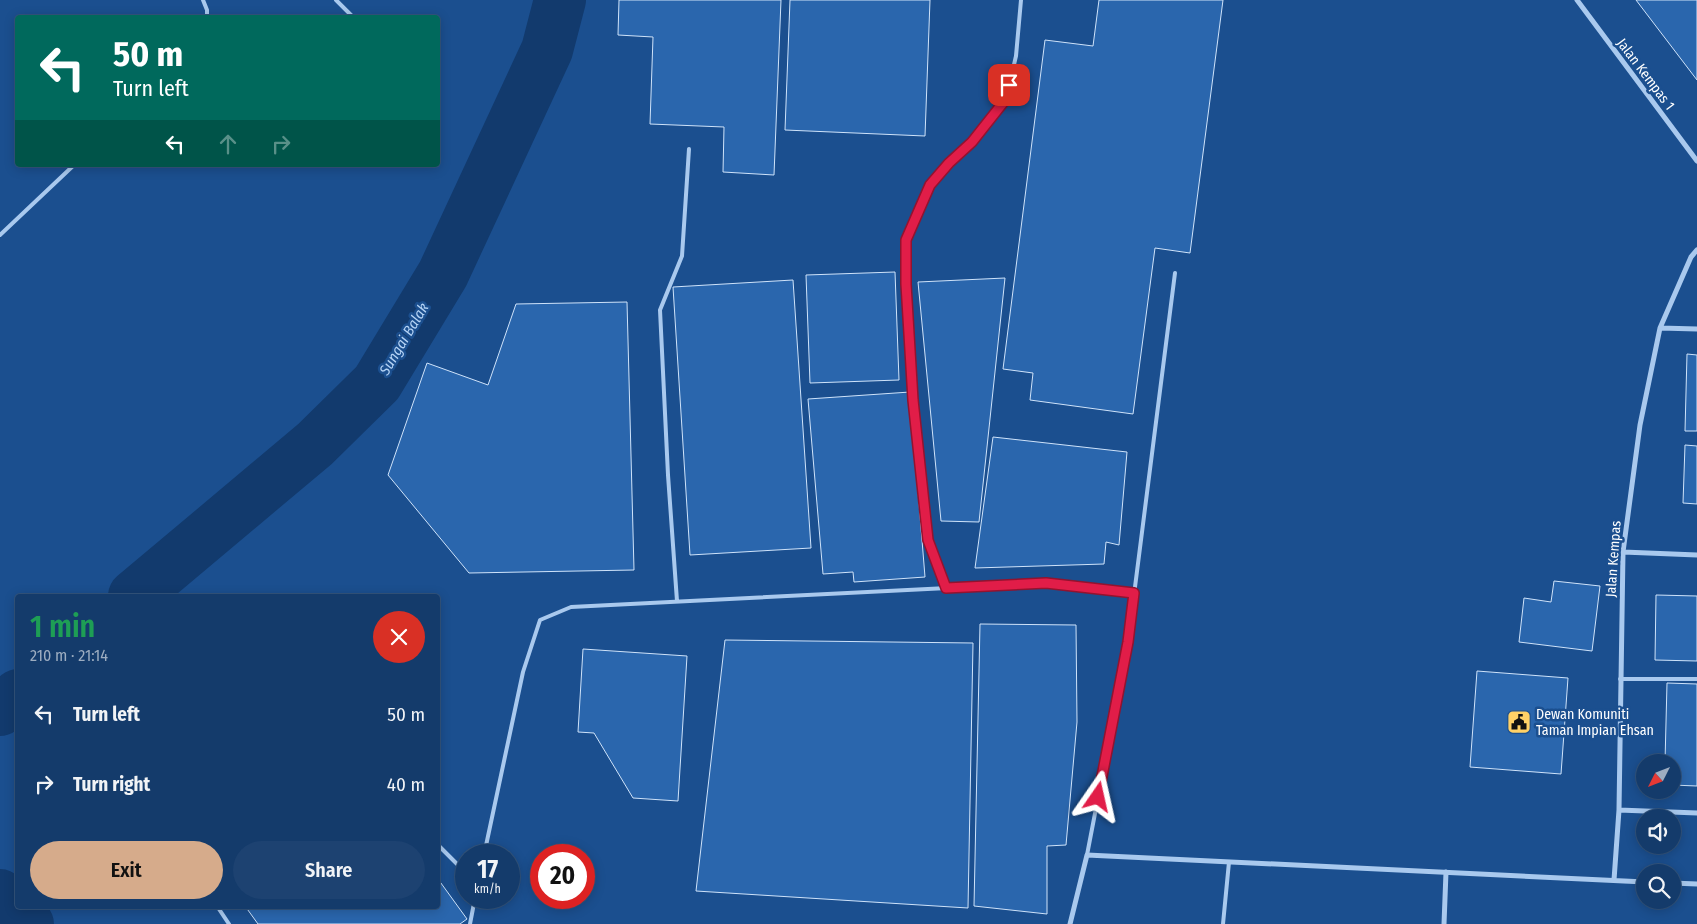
<!DOCTYPE html>
<meta charset="utf-8">
<style>
:root{--surface:#143b6b;--page:#1d4271;--text:#f1f3f6;--muted:#9dadc1;--line:#33557e;--accent:#d6ab8b}
body{margin:0;font-family:"Fira Sans Condensed",sans-serif;background:var(--page);color:var(--text);height:100vh;display:flex;flex-direction:column;font-size:19px;white-space:nowrap}
*{box-sizing:border-box;margin:0}
p{font-size:16px;color:var(--muted)}
.icon{flex:none;width:28px;height:28px;fill:none;stroke:currentColor;stroke-width:2;stroke-linecap:round;stroke-linejoin:round}
.map{position:relative;flex:1;overflow:hidden}
.details{position:absolute;left:15px;top:594px;width:425px;height:315px;display:flex;flex-direction:column;background:var(--surface);border-radius:5px;box-shadow:0 2px 12px #0003,0 0 0 1px var(--line)}
.details>*{flex:none}
.guide{position:absolute;left:15px;top:15px;width:425px;height:152px;border-radius:5px;box-shadow:0 2px 12px #0003,0 0 0 1px var(--line);background:#00695c;color:#fff;overflow:hidden}
.needle{width:32px;rotate:228deg}
.tools{position:absolute;left:1636px;top:754px;display:grid;gap:10px}
.tools a{display:grid;place-items:center;width:45px;height:45px;border-radius:50%;background:var(--surface);box-shadow:0 2px 12px #0003,0 0 0 1px var(--line);font-size:25px}
.speed{position:absolute;left:455px;top:844px;display:flex;gap:10px;font-size:25px;font-weight:700;text-align:center}
.speed>*{display:grid;place-content:center;width:65px;height:65px;border-radius:50%;background:var(--surface);box-shadow:0 2px 12px #0003,0 0 0 1px var(--line);line-height:1}
.speed small{font-size:12px;font-weight:400}
.speed .limit{border:8px solid #d22;background:#fff;color:#111}
.pin{position:absolute;display:grid;place-items:center;width:42px;height:42px;color:#fff;margin:-21px;border-radius:10px;box-shadow:0 2px 8px #0006}
.me{position:absolute;width:55px;margin:-28px;rotate:11deg;stroke-linejoin:round;filter:drop-shadow(0 0 4px #0008)}
.turn{display:flex;align-items:center;gap:18px;height:105px;padding:0 15px;font-size:22px}
.turn .icon{width:65px;height:65px;stroke-width:2.5}
.turn b{display:block;font-size:35px;line-height:42px}
.lanes{display:flex;align-items:center;height:48px;padding:0 15px;background:#0003;justify-content:center;gap:25px;direction:ltr}
.lanes .off{opacity:.35}
.round{display:grid;place-items:center;flex:none;width:52px;height:52px;border-radius:26px;background:var(--page)}
.summary{display:flex;align-items:center;justify-content:space-between;height:85px;padding:0 15px}
h1{font-size:30px;font-weight:600;line-height:38px;color:#1e9e55}
.primary-button{display:flex;gap:10px;margin-top:auto;padding:10px 15px}
.primary-button a{flex:1;height:58px;border-radius:30px;background:var(--accent);color:#111;font-size:20px;font-weight:600;line-height:58px;text-align:center}
.primary-button a+a{background:var(--page);color:var(--text)}
ul{padding:0;list-style:none}
li{display:flex;align-items:center;gap:15px;height:70px;padding:0 15px}
li div{flex:1}
li b{display:block;font-size:19px}
li em{font-style:normal}
.map>svg:first-child{display:block}
.lines{fill:none;stroke-linecap:round;stroke-linejoin:round}
.river{stroke:#123a6d;stroke-width:52}
.building{fill:#2a66ad;stroke:#cfe3fa}
.lane{stroke:#a9c9ee;stroke-width:4}
.street{stroke:#a9c9ee;stroke-width:5}
.route-casing{stroke:#92132f;stroke-width:12}
.route{stroke:#e11d48;stroke-width:9}
.labels{text-anchor:middle;stroke-width:5;stroke-linejoin:round;paint-order:stroke}
.street-label{font-size:14px;fill:#fff;stroke:#1b4f8f}
.poi-label{font-size:14px;fill:#fff;stroke:#1b4f8f;text-anchor:start}
.water-label{font-size:15px;font-style:italic;fill:#b5d3f5;stroke:#1b4f8f}
</style>
<div class="map">
<svg width="1697" height="924" viewBox="0 0 1697 924">
<rect width="100%" height="100%" fill="#1b4f8f"/>
<g class="lines">
<path class="river" d="M134,596L315,444L377,383L443,274L547,50L560,0
M0,710L18,695
M0,895L28,924"/>
</g>
<path class="building" d="M619,0H781L774,175L723,172L724,127L650,124L653,37L618,35Z
M790,0H930L925,136L785,130Z
M1099,0H1223L1190,253L1155,248L1133,414L1030,400L1033,373L1003,369L1045,40L1093,46Z
M1636,0H1697V80Z
M895,272L899,380L810,383L806,275Z
M1005,278L979,522L941,521L918,282Z
M793,280L811,548L690,555L673,287Z
M627,302L634,570L469,573L388,475L427,363L488,385L516,304Z
M1687,354L1697,355V431H1685Z
M910,392L925,577L854,582L853,572L823,574L808,399Z
M993,437L1127,452L1119,545L1106,542L1104,564L975,568Z
M1685,445L1697,446V504L1683,503Z
M1554,581L1600,586L1592,651L1519,642L1524,598L1551,602Z
M1656,595L1697,596V661L1655,660Z
M980,624L1076,625L1077,722L1066,845L1047,846V914L974,906Z
M725,640L973,643L968,908L696,891Z
M583,649L687,656L678,801L633,798L594,733L578,732Z
M1477,671L1568,678L1561,774L1470,767Z
M1667,683L1697,684V786L1672,785V762H1665Z
M438,879L467,919L460,924H258L245,906H438Z"/>
<g class="lines">
<path class="lane" d="M203,0L207,10V18
M336,0L354,18
M0,235L74,165
M946,588L928,540L913,400L906,285V240L930,185L949,163L972,142L1006,99L1016,56L1021,0
M677,601L668,475L660,310L682,256L689,149
M1620,679H1697
M438,845L466,873
M484,855L523,672L540,620L571,607L1046,583L1134,593
M1087,855L1128,642L1175,273
M217,906L229,924
M470,924L475,898
M1223,924L1229,862"/>
<path class="street" d="M1577,0L1697,161
M1660,328L1697,329
M1623,552L1697,555
M1619,810L1697,813
M1614,880L1619,810L1623,552L1640,425L1660,328L1691,257L1697,250
M1672,883L1697,884
M1070,924L1087,855L1645,882
M1444,924L1446,872"/>
</g>
<g class="lines">
<g class="route-casing">
<path id="route" d="M1009,85L1006,99L972,142L949,163L930,185L906,240V284L913,400L928,540L946,588L1046,583L1134,593L1128,642L1098,797"/>
</g>
<use href="#route" class="route"/>
</g>
<defs>
<g id="civic-square" transform="scale(1.25)"><rect x="-9" y="-9" width="18" height="18" rx="4" fill="#ffd166" stroke="#1b4f8f"/><path d="M-.6-6.5H3V-4.5H.6V-3L4-1V1h2V6H-6V1h2V-1L-.6-3ZM-1.2 2.5V6h2.4V2.5Z" fill="#111"/></g>
</defs>
<g fill-rule="evenodd">
<use href="#civic-square" x="1519" y="722"/>
</g>
<g class="labels">
<g class="street-label">
<text transform="translate(1646 74) rotate(53)" y="5">Jalan Kempas 1</text>
<text transform="translate(1613 559) rotate(-86)" y="5">Jalan Kempas</text>
</g>
<g class="poi-label">
<text x="1536" y="719">Dewan Komuniti<tspan x="1536" dy="16">Taman Impian Ehsan</tspan></text>
</g>
<g class="water-label">
<text transform="translate(404 339) rotate(-59)" y="5">Sungai Balak</text>
</g>
</g>
</svg>
<div class="tools">
<a><svg class="needle" viewBox="-14 -14 28 28"><path d="M0-13l5 13h-10z" fill="#e53935"/><path d="M0 13l5-13h-10z" fill="#9dadc1"/></svg></a>
<a><svg class="icon" aria-label="sound" viewBox="0 0 24 24"><path d="M4 9h4l5-4v14l-5-4H4zM17 9q2 3 0 6"/></svg></a>
<a><svg class="icon" aria-label="search" viewBox="0 0 24 24"><circle cx="10" cy="10" r="6"/><path d="M15 15l6 6"/></svg></a>
</div>
<div class="speed"><div>17<small>km/h</small></div><div class="limit">20</div></div>
<div class="pin" style="left:1009px;top:85px;background:#d93025"><svg class="icon" aria-label="arrive" viewBox="0 0 24 24"><path d="M6 21V4h12l-3 4 3 4H6"/></svg></div>
<svg class="me" style="left:1098px;top:797px" viewBox="-20 -20 40 40"><path d="M0-17L14 15 0 8-14 15z" fill="#e11d48" stroke="#fff" stroke-width="4"/></svg>
<div class="guide">
<div class="turn"><svg class="icon" aria-label="left" viewBox="0 0 24 24"><path d="M17 20v-9H6M10 6l-5 5 5 5"/></svg><div><b>50 m</b>Turn left</div></div>
<div class="lanes"><svg class="icon" aria-label="left" viewBox="0 0 24 24"><path d="M17 20v-9H6M10 6l-5 5 5 5"/></svg><svg class="icon off" aria-label="ahead" viewBox="0 0 24 24"><path d="M12 20V5M6 11l6-6 6 6"/></svg><svg class="icon off" aria-label="right" viewBox="0 0 24 24"><path d="M7 20v-9h11M14 6l5 5-5 5"/></svg></div>
</div>
<section class="details">
<div class="summary"><div><h1>1 min</h1><p>210 m · 21:14</p></div><a class="round" style="background:#d93025;color:#fff"><svg class="icon" aria-label="close" viewBox="0 0 24 24"><path d="M6 6l12 12M18 6L6 18"/></svg></a></div>
<ul>
<li><svg class="icon" aria-label="left" viewBox="0 0 24 24"><path d="M17 20v-9H6M10 6l-5 5 5 5"/></svg><div><b>Turn left</b></div><em>50 m</em></li>
<li><svg class="icon" aria-label="right" viewBox="0 0 24 24"><path d="M7 20v-9h11M14 6l5 5-5 5"/></svg><div><b>Turn right</b></div><em>40 m</em></li>
</ul>
<div class="primary-button"><a>Exit</a><a>Share</a></div>
</section>
</div>
